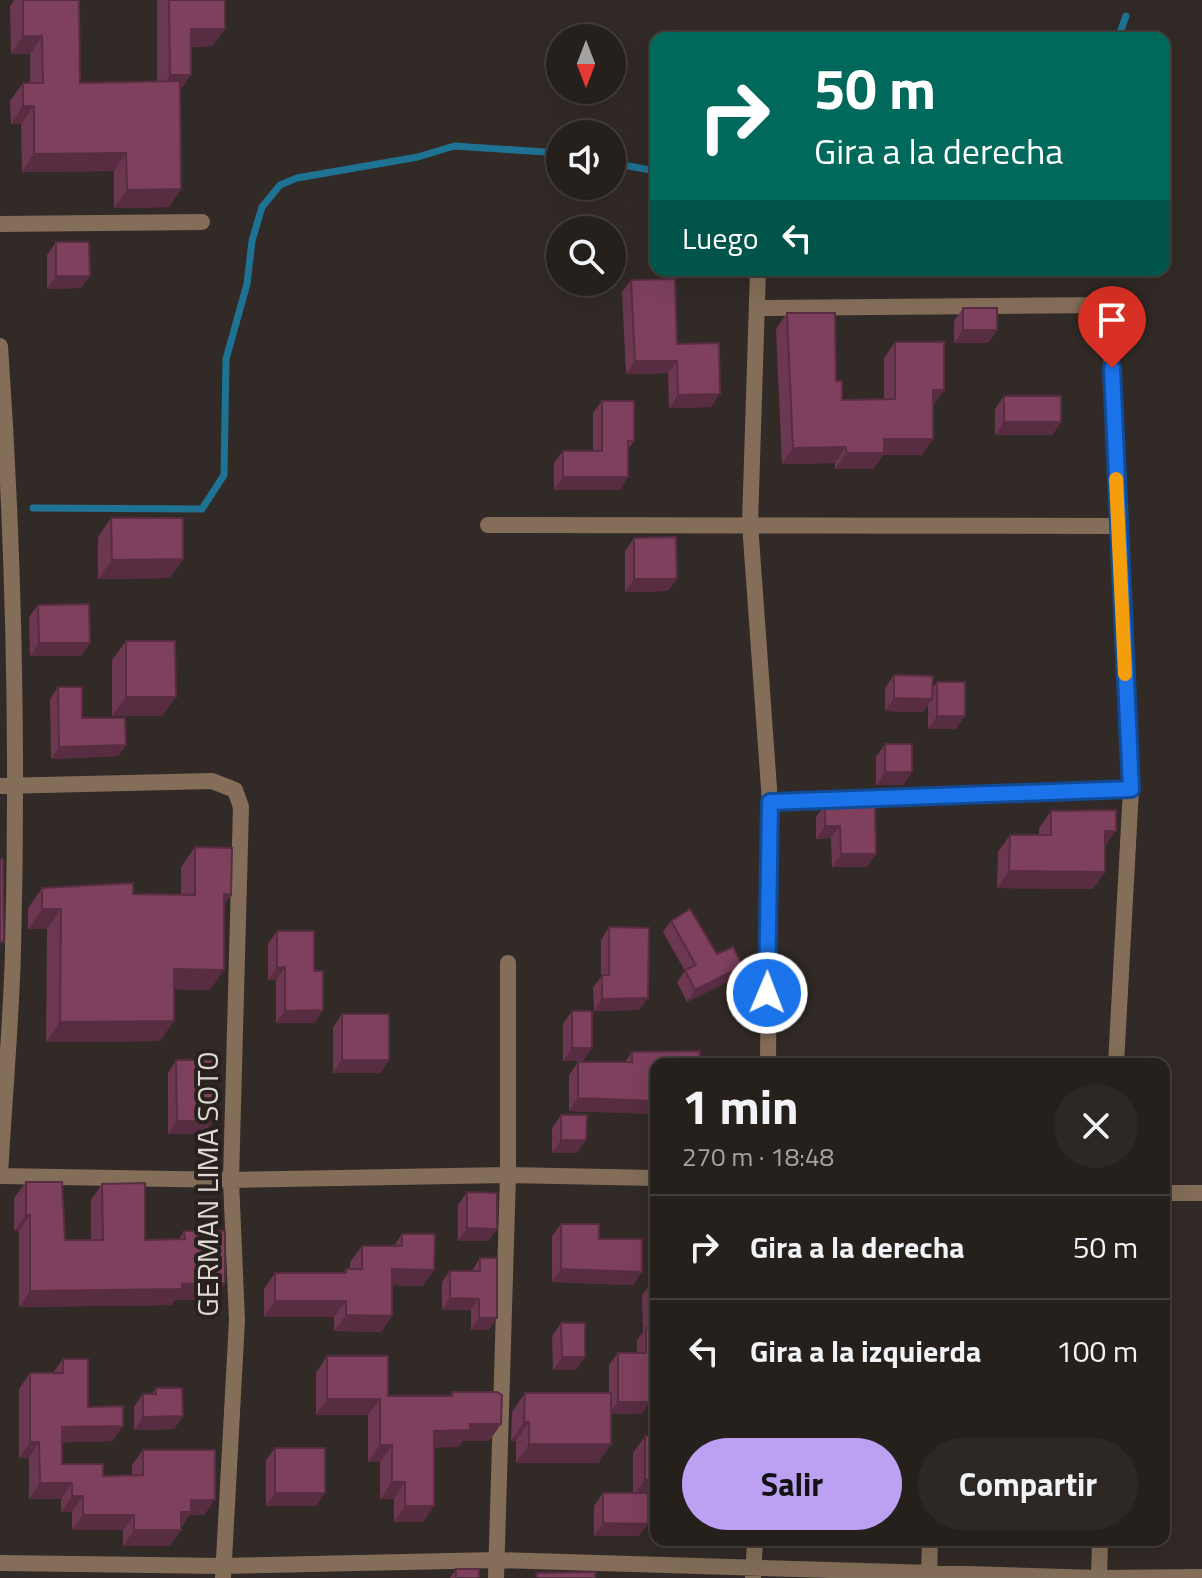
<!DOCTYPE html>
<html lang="es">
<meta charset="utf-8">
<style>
:root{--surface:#26201c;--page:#2e2825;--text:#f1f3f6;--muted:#a4a3a3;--line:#423e3b;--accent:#bca0f2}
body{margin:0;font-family:"Titillium Web",sans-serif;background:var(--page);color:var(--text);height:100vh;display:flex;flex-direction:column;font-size:30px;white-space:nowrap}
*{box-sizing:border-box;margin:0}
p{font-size:26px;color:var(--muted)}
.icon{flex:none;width:44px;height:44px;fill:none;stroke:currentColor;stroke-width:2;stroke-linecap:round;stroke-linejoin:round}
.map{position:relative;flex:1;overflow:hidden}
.drawer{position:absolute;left:650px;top:1058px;width:520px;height:488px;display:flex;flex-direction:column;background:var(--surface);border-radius:16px;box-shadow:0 8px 32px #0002,0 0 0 2px var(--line)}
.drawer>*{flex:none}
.guide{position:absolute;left:650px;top:32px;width:520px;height:244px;border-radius:16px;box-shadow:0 8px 32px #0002,0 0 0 2px var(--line);background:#00695c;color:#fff;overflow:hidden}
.needle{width:52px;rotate:180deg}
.controls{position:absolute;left:546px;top:24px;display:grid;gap:16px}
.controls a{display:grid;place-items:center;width:80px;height:80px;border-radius:50%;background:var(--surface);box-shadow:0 8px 32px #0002,0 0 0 2px var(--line);font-size:40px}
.pin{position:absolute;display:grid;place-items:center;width:68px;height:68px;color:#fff;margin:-82px -34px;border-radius:50% 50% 50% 0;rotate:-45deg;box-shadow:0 0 8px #0007}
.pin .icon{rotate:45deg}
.me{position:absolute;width:88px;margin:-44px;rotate:1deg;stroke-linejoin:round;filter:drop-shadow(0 0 6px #0008)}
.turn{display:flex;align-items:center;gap:28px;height:168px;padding:0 32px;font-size:36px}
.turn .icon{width:104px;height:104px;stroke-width:2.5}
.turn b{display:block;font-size:56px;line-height:68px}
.then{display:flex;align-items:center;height:76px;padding:0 32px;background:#0003;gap:16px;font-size:30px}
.round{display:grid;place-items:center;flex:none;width:84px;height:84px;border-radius:42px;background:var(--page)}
.head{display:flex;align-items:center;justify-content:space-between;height:136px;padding:0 32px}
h1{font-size:48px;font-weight:700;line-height:60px}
.button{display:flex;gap:16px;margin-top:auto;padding:16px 32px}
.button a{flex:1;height:92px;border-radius:48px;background:var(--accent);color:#111;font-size:32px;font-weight:700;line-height:92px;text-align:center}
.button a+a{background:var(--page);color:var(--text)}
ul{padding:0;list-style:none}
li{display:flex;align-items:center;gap:24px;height:104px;padding:0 32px;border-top:2px solid var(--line)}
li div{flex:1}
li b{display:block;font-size:30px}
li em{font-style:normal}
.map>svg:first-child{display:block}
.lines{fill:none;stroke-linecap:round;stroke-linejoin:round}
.stream{stroke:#1e7394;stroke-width:7}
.street{stroke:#846e59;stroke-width:16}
.wall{fill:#6c3750}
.shaded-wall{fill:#582d41}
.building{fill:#7e405d;stroke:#582d41;stroke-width:2}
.route-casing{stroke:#114b97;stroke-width:20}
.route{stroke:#1a73e8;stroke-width:14}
.slow{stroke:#f59e0b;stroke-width:14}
.labels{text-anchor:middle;stroke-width:8;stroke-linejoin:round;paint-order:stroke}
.street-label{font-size:30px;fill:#dcd7d4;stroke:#28211d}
</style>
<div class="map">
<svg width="1202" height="1578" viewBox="0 0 1202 1578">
<rect width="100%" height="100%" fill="#322a26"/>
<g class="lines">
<path class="stream" d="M1118,38L1126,16
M612,163L656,171
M33,508L202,509L224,475L226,359L247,284L252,241L262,207L280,185L297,178L418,157L454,146L560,153"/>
<path class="street" d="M0,224L202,222
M758,270L750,524L770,802L768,1064
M758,308L1109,305L1131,789L1116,1064
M0,346C14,547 18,750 13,951C11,1026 4,1101 0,1175
M488,525L1118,526
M0,786L212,781L235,790L241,807L231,1180L237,1320L223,1578
M770,802L1131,789
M0,1176L231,1180L508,1175L656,1178
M1164,1193H1202
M0,1563L223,1566L497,1560L1099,1578L1202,1577
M496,1578L508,1175V963
M753,1578L755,1540
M929,1578L930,1540
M1099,1578L1100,1540"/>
</g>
<path class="wall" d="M14,0H79L80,83L157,81V2L158,0H225V29L212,46L191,47L180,91L181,189L169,207L114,208V171L22,172L21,124H11L10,101L23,83H30V54H11L10,6Z
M56,242L81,288L47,289V255Z
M631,280L677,344L711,407L669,408L668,373L626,374L622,292Z
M963,308L997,330L988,343H954V321Z
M787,313L836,381L842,400L884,399V358L895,342L933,406L922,455H883L873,469H835V463L782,464L776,329Z
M1004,396L1061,422L1052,435H995V409Z
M602,401L634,441L628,449L620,490H554V463L563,451H593V413Z
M111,518L183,559L170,578L98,579V537Z
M634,538L677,579L668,591L625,592V551Z
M38,605L81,656H30L29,617Z
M126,641L162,716H112V660Z
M894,675L932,689L937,682L956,729H928V705L923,712L885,711V688Z
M58,687L82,718L126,745L118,756L51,759L50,699Z
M885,744L912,772L903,785H876V757Z
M825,805L867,867H832L831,838L816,839V817Z
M1051,811L1105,846V872L1093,889L997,888L998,852L1010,835H1039V828Z
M195,847L231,895L224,904L210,990L174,989L160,1041L46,1042L47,929H28V908L42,888L133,894H181V867Z
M671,921L717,954L743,966L735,978L687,1002L677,982L685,971L663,932Z
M609,927L639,1010L594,1011L593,987L601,977V940Z
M277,931L314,971L323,1010L314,1023H276V980H268V944Z
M572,1011L583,1061H563V1024Z
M342,1014L389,1060L380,1073H333V1027Z
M632,1052L656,1064V1114L569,1111V1075L578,1062H625Z
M176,1060L204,1134H168V1073Z
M561,1115L577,1153H552V1128Z
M26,1182L65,1240H91V1200L102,1184L145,1240L179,1239L184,1231L225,1283L214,1299L175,1300L171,1305L19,1307V1231H14V1198Z
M467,1192L497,1229L488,1241H458V1205Z
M561,1224L599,1239L642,1272L633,1285L552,1282V1236Z
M402,1234L423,1286L392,1285V1316L381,1332L334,1331V1317H264V1289L275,1273H343L346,1269H350V1262L362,1246H394Z
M480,1258L489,1330H471V1310H442V1282L450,1271H472Z
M651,1283L656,1366H650V1402L641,1414H611V1444L598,1463H516V1441H511L512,1412L525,1393H609V1365L618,1353H637V1340L643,1332L642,1295Z
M561,1323L576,1370H553L552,1336Z
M327,1356L388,1396H449L452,1392L501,1424L489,1441H463L458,1447H434V1506L423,1522H394V1499H380V1462H368V1415H316V1373Z
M63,1359L88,1407L123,1426L112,1441L62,1442V1464L103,1476L132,1475V1465L143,1450L204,1515H189L170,1546H123V1530H72V1512H61V1499H29V1458H19V1389L30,1373H53Z
M156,1388L183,1416L174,1429L134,1430V1407L143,1394H152Z
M645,1436L656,1497H648L639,1536H594V1506L603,1493H633V1453Z
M275,1448L325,1493L316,1506H266V1460Z
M456,1569L479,1578H450Z"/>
<path class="shaded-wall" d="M191,29H225L212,46L178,47Z
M23,36H42L30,54H11Z
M170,75H191L179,92L158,93Z
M23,106H34L21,124H11Z
M126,153L114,171L22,172L34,154Z
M181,189L169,207L114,208L127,190Z
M1063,270H1096L1094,273L1060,274Z
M56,276H90L81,288L47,289Z
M963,330H997L988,343H954Z
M635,361H677L668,373L626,374Z
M933,390H944L933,406Z
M720,394L711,407L669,408L678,395Z
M1004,422H1061L1052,435H995Z
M884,439H933L922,455H883L873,469H835L846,453Z
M846,447L835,463L782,464L793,448Z
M563,477H628L620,490H554Z
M183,559L170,578L98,579L112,560Z
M634,579H677L668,591L625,592Z
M39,643H90L81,656H30Z
M126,697H176L162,716H112Z
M894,698L932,699L923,712L885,711Z
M937,716H965L956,729H928Z
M126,745L118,756L51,759L59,747Z
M885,772H912L903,785H876Z
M825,826H840L831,838L816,839Z
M1105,831H1116L1104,848Z
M841,854H876L867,867H832Z
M1009,871L1105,872L1093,889L997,888Z
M224,894L231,895L217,914Z
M42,909H61L47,929H28Z
M743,966L735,978L687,1002L695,990Z
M285,967L276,980H268L277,968Z
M174,969L224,970L210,990L160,989Z
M648,998L639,1010L594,1011L602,999Z
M323,1010L314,1023H276L285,1011Z
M174,1021L160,1041L46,1042L60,1022Z
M572,1048H592L583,1061H563Z
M342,1060H389L380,1073H333Z
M578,1098L656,1101V1114L569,1111Z
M177,1121H213L204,1134H168Z
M561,1140H586L577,1153H552Z
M26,1215H30L19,1231H14Z
M467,1228L497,1229L488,1241H458Z
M392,1269L434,1270L423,1286L381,1285Z
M561,1269L642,1272L633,1285L552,1282Z
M225,1283L214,1299L175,1300L171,1305L19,1307L30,1291Z
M450,1298L479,1299L471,1310H442Z
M275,1301H346L334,1317H264Z
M346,1315L392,1316L381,1332L334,1331Z
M479,1318H497L489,1330H471Z
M650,1354H656V1366H641Z
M562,1357H585L576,1370H553Z
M327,1399H380L368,1415H316Z
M618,1402H650L641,1414H609Z
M183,1416L174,1429L134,1430L143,1417Z
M524,1422H529L516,1441H511Z
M470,1424H501L489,1441H463L458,1447L423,1448L434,1431Z
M123,1426L112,1441L51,1443L62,1427Z
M30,1442H39L29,1458H19Z
M529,1444H611L598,1463H516Z
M380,1445H392L380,1462H368Z
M645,1480H656V1497H633Z
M392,1482H405L394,1499H380Z
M40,1483H72L61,1499H29Z
M275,1493H325L316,1506H266Z
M72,1496H83L72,1512H61Z
M191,1500H215L204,1515H189L180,1527L181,1512Z
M405,1506H434L423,1522H394Z
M83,1515H134L123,1530H72Z
M603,1523L648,1524L639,1536H594Z
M134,1530H181L170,1546H123Z"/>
<path class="building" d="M23,0H79L80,83L180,81L181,189L127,190L126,153L34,154V106H23V83H43L42,36H23Z
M169,0H225V29H191V75H170Z
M56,242H89L90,276H56Z
M675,279L677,344L719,343L720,394L678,395L677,361H635L631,280Z
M963,308H997V330H963Z
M787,313H835L836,381H842V400L895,399V342H944V390H933V439H884V453H846V447L793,448Z
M1004,396H1061V422H1004Z
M602,401H634V441H628V477H563V451H602Z
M111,518H183V559L112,560Z
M676,537L677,579H634V538Z
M89,604L90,643H39L38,605Z
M126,641H175L176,697H126Z
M894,675L933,676L932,699L894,698Z
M937,682H965V716H937Z
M58,687H82V718H125L126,745L59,747Z
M885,744H912V772H885Z
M875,804L876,854H841L840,826H825V805Z
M1116,810V831H1105V872L1009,871L1010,835H1051V811Z
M195,847L232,848L231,895L224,894V970L174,969V1021L60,1022L61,909H42V888L133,883V894L195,895Z
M0,859H3L4,942H0Z
M690,909L717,954L733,947L743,966L695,990L685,970L696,965L671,921Z
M609,927L649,928L648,998L602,999V975H609Z
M277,931H314V971H323V1010L285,1011V967L277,968Z
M572,1011H592V1048H572Z
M342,1014H389V1060H342Z
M700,1051V1064H656V1101L578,1098V1062H632V1052Z
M176,1060H213V1121H177Z
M561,1115H587L586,1140H561Z
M26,1182H62L65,1240H103L102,1184L145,1183V1240L185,1239L184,1231H225V1283L182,1284V1289L30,1291V1215H26Z
M467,1192L497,1193V1229L467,1228Z
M561,1224H599V1239H642V1272L561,1269Z
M402,1234H435L434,1270L392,1269V1316L346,1315V1301H275V1273H346V1269H362V1246H402Z
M480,1258H497V1318H479V1299L450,1298V1271H480Z
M651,1283H656V1354H650V1402H618V1353H646V1328H651Z
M561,1323H585V1357H562Z
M327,1356H388V1396H452V1392H497L502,1395L501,1424H470V1430L434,1431V1506H405V1482H392V1445H380V1399H327Z
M63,1359H88V1407L123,1406V1426L62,1427V1464H103V1476L143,1475V1450H215V1500H191V1512H181V1530H134V1515H83V1496H72V1483H40L39,1442H30V1373H63Z
M156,1388H182L183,1416L143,1417V1394H156Z
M525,1393H611V1444H529V1422H524Z
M645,1436H656V1480H645Z
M275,1448H325V1493H275Z
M603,1493H648V1524L603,1523Z
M456,1569H479V1578H456Z
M595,1572V1578H537L536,1573Z"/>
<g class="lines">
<g class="route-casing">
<path id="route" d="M767,993L770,802L1131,789L1112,368"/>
</g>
<use href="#route" class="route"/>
<path class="slow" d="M1116,479L1125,674"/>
</g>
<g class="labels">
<g class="street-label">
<text transform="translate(208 1184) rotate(-90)" y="10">GERMAN LIMA SOTO</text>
</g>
</g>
</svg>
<div class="controls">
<a><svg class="needle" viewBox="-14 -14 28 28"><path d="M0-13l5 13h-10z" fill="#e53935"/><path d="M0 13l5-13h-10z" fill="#a4a3a3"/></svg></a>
<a><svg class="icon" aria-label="sound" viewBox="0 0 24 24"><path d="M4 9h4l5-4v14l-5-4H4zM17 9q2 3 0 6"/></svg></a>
<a><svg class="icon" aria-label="search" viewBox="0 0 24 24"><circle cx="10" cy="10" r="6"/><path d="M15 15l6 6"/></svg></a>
</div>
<div class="pin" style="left:1112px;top:368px;background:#d93025"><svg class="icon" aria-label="arrive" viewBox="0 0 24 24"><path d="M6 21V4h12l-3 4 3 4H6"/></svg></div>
<svg class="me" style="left:767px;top:993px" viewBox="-20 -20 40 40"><circle r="17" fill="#1a73e8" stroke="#fff" stroke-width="3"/><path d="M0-11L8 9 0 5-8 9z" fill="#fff"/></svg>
<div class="guide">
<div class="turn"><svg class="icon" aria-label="right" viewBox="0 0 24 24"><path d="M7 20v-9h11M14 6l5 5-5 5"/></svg><div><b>50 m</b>Gira a la derecha</div></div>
<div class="then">Luego<svg class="icon" aria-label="left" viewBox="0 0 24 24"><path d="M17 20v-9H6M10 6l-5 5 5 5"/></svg></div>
</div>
<section class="drawer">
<div class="head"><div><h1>1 min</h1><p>270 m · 18:48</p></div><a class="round"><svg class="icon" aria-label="close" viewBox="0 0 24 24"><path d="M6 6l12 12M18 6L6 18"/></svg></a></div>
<ul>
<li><svg class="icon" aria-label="right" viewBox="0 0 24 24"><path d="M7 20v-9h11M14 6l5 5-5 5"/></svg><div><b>Gira a la derecha</b></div><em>50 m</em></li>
<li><svg class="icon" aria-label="left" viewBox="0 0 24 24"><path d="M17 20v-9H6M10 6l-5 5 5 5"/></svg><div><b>Gira a la izquierda</b></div><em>100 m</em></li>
</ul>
<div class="button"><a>Salir</a><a>Compartir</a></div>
</section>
</div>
